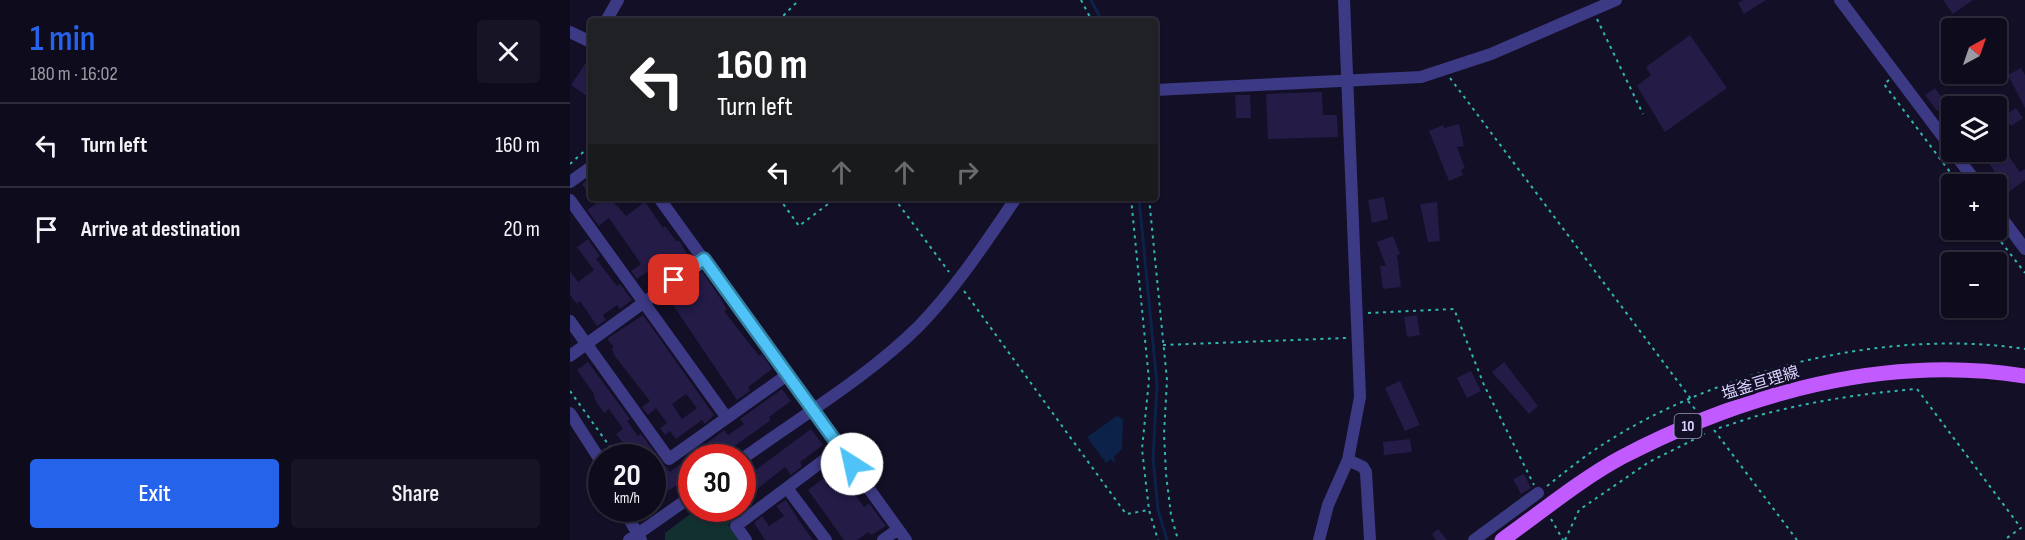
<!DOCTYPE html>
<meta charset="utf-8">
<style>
:root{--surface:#0e0b1c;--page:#171425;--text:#f1f3f6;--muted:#9b9ba3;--line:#2e2b3b;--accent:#2563eb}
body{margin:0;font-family:"Sofia Sans Condensed","Noto Sans JP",sans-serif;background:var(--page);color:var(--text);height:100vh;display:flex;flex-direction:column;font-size:22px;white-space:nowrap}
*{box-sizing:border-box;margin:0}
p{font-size:20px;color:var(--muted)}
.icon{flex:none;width:33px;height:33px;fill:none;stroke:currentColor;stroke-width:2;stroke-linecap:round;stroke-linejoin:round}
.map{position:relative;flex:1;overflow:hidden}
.details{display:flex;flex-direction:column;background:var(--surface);width:570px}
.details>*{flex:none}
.guide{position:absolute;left:18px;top:18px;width:570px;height:183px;border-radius:6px;box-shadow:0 2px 4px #0004,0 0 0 2px var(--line);background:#202124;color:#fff;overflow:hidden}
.needle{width:39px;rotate:40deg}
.controls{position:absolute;left:1371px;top:18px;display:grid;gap:12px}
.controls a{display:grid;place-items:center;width:66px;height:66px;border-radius:6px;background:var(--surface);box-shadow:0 2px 4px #0004,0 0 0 2px var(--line);font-size:30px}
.speed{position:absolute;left:18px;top:444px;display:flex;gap:12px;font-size:30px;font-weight:700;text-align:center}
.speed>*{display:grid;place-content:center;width:78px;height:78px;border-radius:50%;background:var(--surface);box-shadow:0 2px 4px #0004,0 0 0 2px var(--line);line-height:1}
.speed small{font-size:15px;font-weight:400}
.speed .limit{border:9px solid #d22;background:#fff;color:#111}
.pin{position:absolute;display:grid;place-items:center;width:51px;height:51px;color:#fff;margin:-26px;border-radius:12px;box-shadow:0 3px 9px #0006}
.me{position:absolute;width:66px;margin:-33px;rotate:325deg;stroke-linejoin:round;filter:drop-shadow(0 0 4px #0008)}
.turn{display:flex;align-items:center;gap:21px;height:126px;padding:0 30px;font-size:27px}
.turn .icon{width:78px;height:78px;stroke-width:2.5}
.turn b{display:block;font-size:42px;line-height:51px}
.lanes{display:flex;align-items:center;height:57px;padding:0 30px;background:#0003;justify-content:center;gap:30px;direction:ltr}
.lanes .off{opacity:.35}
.round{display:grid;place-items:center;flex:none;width:63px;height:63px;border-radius:6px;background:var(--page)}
.head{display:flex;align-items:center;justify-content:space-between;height:102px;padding:0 30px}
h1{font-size:36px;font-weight:600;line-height:45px;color:var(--accent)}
.primary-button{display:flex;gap:12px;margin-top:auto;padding:12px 30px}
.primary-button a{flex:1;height:69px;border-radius:6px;background:var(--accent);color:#fff;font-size:24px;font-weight:600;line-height:69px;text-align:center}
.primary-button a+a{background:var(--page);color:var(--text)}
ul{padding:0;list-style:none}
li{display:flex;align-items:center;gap:18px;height:84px;padding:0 30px;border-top:2px solid var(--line)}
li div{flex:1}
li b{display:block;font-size:22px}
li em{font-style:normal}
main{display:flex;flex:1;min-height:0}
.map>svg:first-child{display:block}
.green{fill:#12302f}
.water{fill:#0c2248}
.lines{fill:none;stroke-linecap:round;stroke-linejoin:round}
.stream{stroke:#0c2248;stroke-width:3}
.building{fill:#241b47;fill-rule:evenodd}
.path{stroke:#2fb8b0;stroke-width:2;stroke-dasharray:3 4.5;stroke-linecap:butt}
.minor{stroke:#3d3a85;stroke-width:12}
.major{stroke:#c25bff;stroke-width:15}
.route-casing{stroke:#337fa1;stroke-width:15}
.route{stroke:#4fc3f7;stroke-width:10}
.labels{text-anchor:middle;stroke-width:6;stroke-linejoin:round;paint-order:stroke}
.shield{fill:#130f26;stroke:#9e99be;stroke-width:1.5}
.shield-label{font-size:15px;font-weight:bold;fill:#d9d4ff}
.street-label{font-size:16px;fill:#d9d4ff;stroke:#130f26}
</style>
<main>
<section class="details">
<div class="head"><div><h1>1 min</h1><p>180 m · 16:02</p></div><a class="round"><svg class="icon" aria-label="close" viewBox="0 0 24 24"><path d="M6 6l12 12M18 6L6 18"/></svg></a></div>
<ul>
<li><svg class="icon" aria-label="left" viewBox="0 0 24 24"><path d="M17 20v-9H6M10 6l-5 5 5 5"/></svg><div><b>Turn left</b></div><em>160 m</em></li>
<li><svg class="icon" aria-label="arrive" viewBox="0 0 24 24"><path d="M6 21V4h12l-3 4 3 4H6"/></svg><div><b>Arrive at destination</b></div><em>20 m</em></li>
</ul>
<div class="primary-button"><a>Exit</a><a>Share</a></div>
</section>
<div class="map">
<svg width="1455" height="540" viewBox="0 0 1455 540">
<rect width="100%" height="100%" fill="#130f26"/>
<path class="green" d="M128,508L153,509L163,522L158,525L169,540H95V533Z"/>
<path class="water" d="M547,416L553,419L552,449L544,457L545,464L541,459L536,463L517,437Z"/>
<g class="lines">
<path class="stream" d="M521,0L532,21
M569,198L587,385L583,458L588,510L597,540"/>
</g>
<path class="building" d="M1174,0H1196L1174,14L1168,3Z
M1373,0H1403L1383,14Z
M1120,35L1157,88L1095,132L1067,86L1081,75L1076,67Z
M21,55V99L1,85Z
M1451,68L1455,75V108L1438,75Z
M1365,88L1377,104L1367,111L1355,95Z
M752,92L753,115H767L768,137L698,139L696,94Z
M665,95H680L681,118H666Z
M1446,108L1453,118L1441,126L1434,116Z
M889,124L894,146L887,147L895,168L891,170L893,175L879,181L859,131L873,125L874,128Z
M1414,152H1420L1428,162L1438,155L1450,172L1455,169V180L1439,192L1412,153Z
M21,177V197L12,184Z
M814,197L818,219L802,223L798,200Z
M22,198H40L56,216L75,202L93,228L95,226L107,242L109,240L120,259L109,267L103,259L90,269L93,274L83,281L77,272L67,279L61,271L71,264L39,218L29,226L17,210L26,204Z
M867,202L870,241L858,242L850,204Z
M823,236L830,254L827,255L831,287L813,289L810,266H816L807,242Z
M18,239L30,256L26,259L47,286L50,284L62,300L50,309L47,305L33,315L36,320L27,326L10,301L7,304L0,295V271L8,282L24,270L7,247Z
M132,271L151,299L157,310L154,311L189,356L192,354L202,369L178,387L180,391L167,400L97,296Z
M73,315L144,415L135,424L132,420L106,439L100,431L95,435L90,428L97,423L86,408L78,415L72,407L80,401L44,355L42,349L44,347L37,339ZM116,394L127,408L112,419L102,404Z
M847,315L850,335L837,337L834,317Z
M18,362L60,419L57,421L68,436L71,434L100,472L154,430L158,435L174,424L170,419L212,389L221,401L199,417L201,420L148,458H122V476L96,492L82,470V458H69L57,442L54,444L46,434L53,429L39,409L34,413L25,400L24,394L7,370Z
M934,362L968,406L959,414L922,372Z
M901,371L911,391L897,398L887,378Z
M830,381L850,425L835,431L815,388Z
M241,429L253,445L230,462L232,466L221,475L215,467L172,501V487L186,477L183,472Z
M840,439L842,452L814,455L813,442Z
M271,465L282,479L277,483L294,507L299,503L316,526L301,535L299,532L287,540H274L238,490Z
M954,474L961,488L951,494L943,479Z
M216,500L228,519L243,540H195L184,523L192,516L199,526L214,516L206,506Z
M868,529L877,540H866L862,534Z"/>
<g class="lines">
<path class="path" d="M511,0L522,21
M1027,19L1073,114
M208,21L229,0
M880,78L1121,399
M1319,80L1314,84L1389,184
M0,164L21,145
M209,198L229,226L266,198
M324,198L379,272
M561,198L579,380L572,449L579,510
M579,198L597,380L594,434L596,474L601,515L608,540
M1422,230L1455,273
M394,291L556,514L579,510L588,540
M798,313L884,309L914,385L964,485
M593,345L776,338
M0,391L48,458
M1118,401L1126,410
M1149,428C1166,423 1184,416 1202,412C1250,400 1297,393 1347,389L1451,528L1434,540
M1144,430L1227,540
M82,473L91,467
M977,486C995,472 1013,457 1032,445C1149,369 1317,328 1455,349
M156,508L162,516
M981,519L993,540
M995,540L1009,510L1079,462L1135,434"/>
<path class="minor" d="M1270,0L1382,149
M36,21L48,0
M0,32L21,42
M585,90L851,77L921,54L1046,0
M1383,152L1408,184
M0,182L21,167
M89,198L336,540
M0,200L157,418
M1426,210L1455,249
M0,321L99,459L217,375
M0,356L134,259
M0,413L32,463
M172,459C230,417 299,376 349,326C386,288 416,242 446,198
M778,460L793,467L796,472L800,540
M217,488L256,540
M53,508L71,540
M59,540L122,496
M176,540L166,526L270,448
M313,540L328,529
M749,540L758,505L778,460L790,397L774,0
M904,540L968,493"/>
<path class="major" d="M932,540C970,513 1011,479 1052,457C1175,393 1316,354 1455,376"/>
</g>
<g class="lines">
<g class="route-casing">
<path id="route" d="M104,280L134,259L282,464"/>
</g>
<use href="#route" class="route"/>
</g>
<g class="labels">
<rect class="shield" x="1104.5" y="414" width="27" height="24" rx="4.5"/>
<g class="shield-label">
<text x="1118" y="431">10</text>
</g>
<g class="street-label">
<text transform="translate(1190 382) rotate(-17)" y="6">塩釜亘理線</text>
</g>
</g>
</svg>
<div class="controls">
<a><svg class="needle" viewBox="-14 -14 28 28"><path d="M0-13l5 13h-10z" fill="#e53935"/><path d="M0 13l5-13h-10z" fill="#9b9ba3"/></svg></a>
<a><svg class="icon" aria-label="layers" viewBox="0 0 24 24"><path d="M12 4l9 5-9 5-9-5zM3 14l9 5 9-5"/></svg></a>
<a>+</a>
<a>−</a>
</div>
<div class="speed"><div>20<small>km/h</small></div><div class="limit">30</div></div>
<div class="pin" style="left:104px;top:280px;background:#d93025"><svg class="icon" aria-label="arrive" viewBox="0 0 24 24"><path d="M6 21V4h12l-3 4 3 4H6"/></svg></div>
<svg class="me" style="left:282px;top:464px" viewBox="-20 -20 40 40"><circle r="19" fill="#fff"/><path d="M0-13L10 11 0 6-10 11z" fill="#4fc3f7"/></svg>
<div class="guide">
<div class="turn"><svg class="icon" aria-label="left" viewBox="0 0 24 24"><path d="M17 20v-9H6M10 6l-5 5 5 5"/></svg><div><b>160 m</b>Turn left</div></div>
<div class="lanes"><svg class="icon" aria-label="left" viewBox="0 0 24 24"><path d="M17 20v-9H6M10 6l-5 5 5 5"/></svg><svg class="icon off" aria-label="ahead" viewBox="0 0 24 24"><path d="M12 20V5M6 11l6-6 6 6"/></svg><svg class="icon off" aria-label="ahead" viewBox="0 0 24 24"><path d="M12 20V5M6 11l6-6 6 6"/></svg><svg class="icon off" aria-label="right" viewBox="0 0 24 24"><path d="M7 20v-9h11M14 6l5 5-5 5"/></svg></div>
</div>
</div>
</main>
